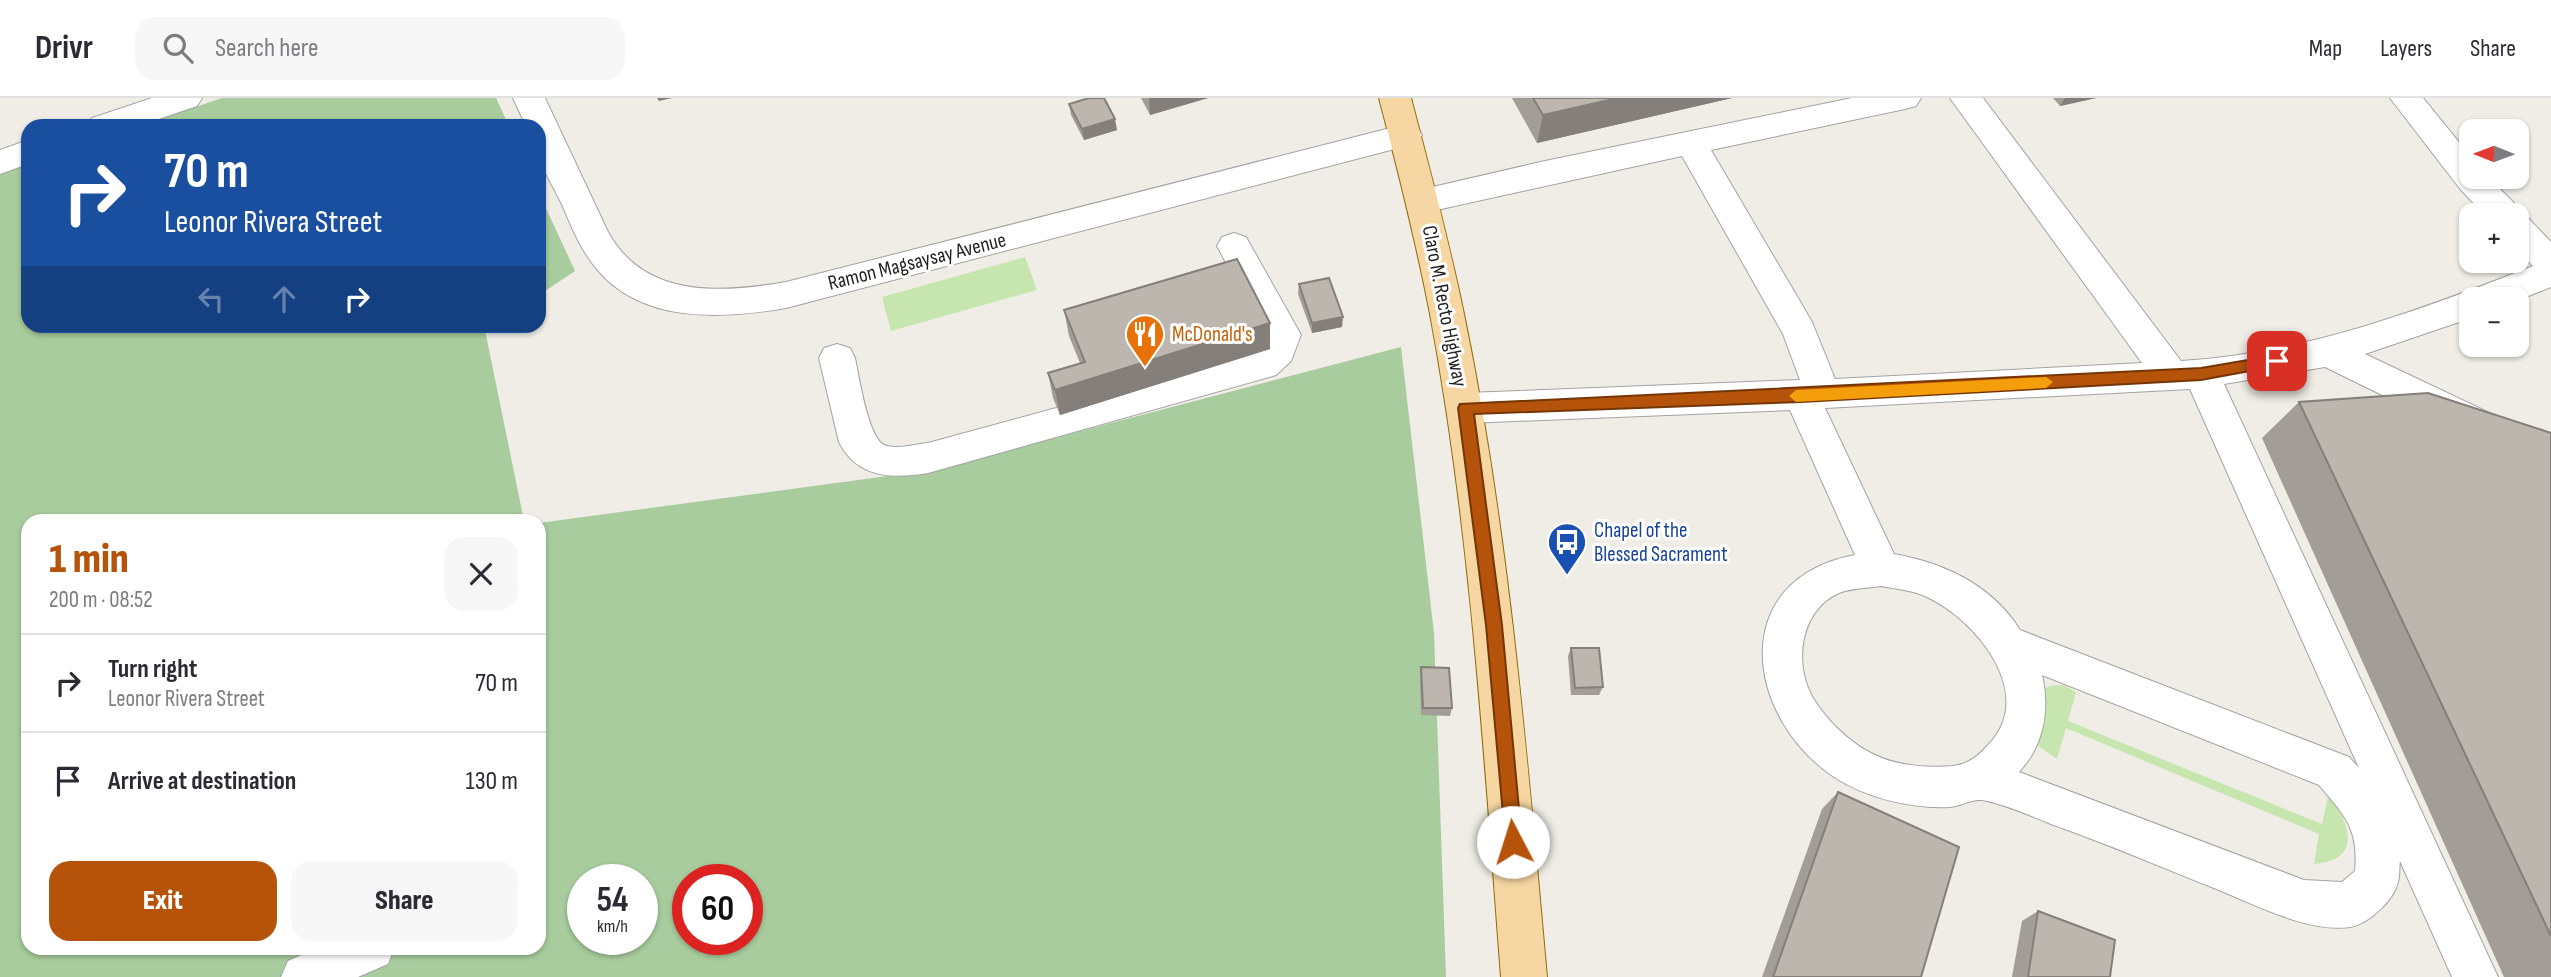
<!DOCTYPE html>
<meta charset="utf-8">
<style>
:root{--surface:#fff;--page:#f7f7f7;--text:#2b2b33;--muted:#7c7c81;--line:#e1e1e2;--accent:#b45309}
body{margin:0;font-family:"Sofia Sans Condensed",sans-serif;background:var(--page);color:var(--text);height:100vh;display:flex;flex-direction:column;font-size:26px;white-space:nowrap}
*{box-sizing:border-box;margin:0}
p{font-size:23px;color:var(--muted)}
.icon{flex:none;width:38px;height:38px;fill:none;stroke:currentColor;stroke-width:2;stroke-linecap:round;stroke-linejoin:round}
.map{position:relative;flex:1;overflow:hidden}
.details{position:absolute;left:21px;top:416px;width:525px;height:441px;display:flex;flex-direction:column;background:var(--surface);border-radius:21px;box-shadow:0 2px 5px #0004}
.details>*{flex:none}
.top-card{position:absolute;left:21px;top:21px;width:525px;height:214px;border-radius:21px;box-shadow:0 2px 5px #0004;background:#1a4fa0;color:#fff;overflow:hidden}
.needle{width:46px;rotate:271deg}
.buttons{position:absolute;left:2459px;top:21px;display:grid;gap:14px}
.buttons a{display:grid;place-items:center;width:70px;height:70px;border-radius:14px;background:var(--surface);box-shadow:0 2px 5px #0004;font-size:35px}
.speed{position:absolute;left:567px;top:766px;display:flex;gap:14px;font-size:35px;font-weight:700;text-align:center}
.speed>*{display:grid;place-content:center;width:91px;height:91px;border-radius:50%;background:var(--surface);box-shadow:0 2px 5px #0004;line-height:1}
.speed small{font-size:18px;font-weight:400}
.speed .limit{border:10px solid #d22;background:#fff;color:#111}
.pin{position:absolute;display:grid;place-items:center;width:60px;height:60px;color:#fff;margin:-30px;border-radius:14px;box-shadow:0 4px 10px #0006}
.me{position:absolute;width:77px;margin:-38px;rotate:355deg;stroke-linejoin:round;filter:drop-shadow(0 0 5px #0008)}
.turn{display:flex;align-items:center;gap:24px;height:147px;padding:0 28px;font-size:32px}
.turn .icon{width:91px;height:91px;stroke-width:2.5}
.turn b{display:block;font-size:49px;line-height:60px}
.lanes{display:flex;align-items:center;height:66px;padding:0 28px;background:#0003;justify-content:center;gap:35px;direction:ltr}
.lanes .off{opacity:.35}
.round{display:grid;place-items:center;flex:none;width:74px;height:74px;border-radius:21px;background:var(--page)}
.headline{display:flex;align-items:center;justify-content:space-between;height:119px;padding:0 28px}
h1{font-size:42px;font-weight:800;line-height:52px;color:var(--accent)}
.action{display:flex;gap:14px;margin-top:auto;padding:14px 28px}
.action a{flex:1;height:80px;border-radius:21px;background:var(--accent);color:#fff;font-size:28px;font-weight:800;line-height:80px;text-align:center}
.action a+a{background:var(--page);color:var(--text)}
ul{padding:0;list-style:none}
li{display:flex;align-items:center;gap:21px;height:98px;padding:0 28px;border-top:2px solid var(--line)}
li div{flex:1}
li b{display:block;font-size:26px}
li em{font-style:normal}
header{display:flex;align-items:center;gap:42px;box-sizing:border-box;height:98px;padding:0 35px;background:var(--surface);border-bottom:2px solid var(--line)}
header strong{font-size:33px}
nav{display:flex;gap:38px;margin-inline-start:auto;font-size:24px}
.search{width:490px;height:63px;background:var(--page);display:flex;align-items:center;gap:18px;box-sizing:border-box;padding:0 24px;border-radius:21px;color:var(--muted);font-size:26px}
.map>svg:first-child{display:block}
.grass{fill:#c7e6af}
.forest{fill:#a8cc9d;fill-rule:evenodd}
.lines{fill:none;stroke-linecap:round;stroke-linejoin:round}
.minor-casing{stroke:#a3a3a3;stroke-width:2}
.major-casing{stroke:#916b09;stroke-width:2}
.minor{fill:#fff;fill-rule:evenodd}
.major{fill:#f6d7a3;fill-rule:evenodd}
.wall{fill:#a29d96}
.shaded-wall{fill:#847f7a}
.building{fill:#bcb6af;stroke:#847f7a;stroke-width:2}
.route{fill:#b45309;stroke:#753606;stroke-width:2}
.slow{fill:#f59e0b}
.labels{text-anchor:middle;stroke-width:6;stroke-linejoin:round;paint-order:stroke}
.street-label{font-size:21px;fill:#1f1f1f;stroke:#fff}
.food-label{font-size:21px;fill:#c56008;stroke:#fff;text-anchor:start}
.transit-label{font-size:21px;fill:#164399;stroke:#fff;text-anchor:start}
</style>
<header>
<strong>Drivr</strong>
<div class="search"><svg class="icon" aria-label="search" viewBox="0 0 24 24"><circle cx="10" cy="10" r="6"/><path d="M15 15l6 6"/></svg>Search here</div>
<nav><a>Map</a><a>Layers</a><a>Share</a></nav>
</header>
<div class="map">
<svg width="2551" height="879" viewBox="0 0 2551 879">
<rect width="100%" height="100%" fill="#efede6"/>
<path class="grass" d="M1025,159L1037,192L891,233L882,199Z
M2063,587L2076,594L2068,623L2322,726L2329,694C2348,724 2365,762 2314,766L2319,736L2066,630L2057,661L2033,644L2034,595L2050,588Z"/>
<path class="forest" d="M222,0H496L509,28H140Z
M28,66V228H491L485,232L524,423L28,424V850H539V425L932,372L1401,249L1434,535L1446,879H0V76ZM583,782H642V842H583ZM688,782H747V842H688Z
M539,95L575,173L539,197Z"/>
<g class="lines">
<g class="minor-casing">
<path id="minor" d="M152,0H202L197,8L138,28H87L92,20Z
M513,0H545L608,134C645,201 721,195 786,184L1406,26L1417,29L1422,37L1417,45L1406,48L786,210C722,221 641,226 596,170C581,152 572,130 563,109C556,92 542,73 539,55C537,47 539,36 539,28H526Z
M1852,0H1921L1916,8L1905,11L1711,52L1812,224L1835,281L2142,265L1950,0H1983L2181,263C2303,256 2421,212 2533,168L2516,151V117H2485L2461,92L2390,0H2423L2471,59V79H2488L2517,108L2521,118L2528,120L2551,144V189L2516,203L2471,201V220L2365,256L2551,344V374L2529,369L2325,269L2224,286L2498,879H2452L2400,763C2399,769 2400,777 2398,784C2394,802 2369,826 2350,829C2310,835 2255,807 2219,792C2163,770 2108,746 2051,726C2034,719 1999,704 1981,702C1972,701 1960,708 1950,709C1912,711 1866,700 1834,679C1744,618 1727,481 1855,457L1790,312L1466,325L1453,320L1448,310L1453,300L1466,295L1800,282L1783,236L1682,58L1423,115L1411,112L1406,103L1411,94L1545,63ZM2190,291L2359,670L2349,659L2020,532C1992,487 1944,465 1894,456L1825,310ZM1881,488C1896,491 1913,492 1927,499C1976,522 2038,596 1988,647C1978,658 1969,666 1953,668C1929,670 1897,668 1875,657C1851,646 1827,623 1813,600C1793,566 1800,512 1839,495C1852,490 1868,490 1881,488ZM2042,577L2319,687C2345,718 2359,731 2355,773L2342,784L2304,782L2019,674C2044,647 2050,612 2042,577Z
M28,42V66L0,76V52Z
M1234,135L1246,139L1301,237L1291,263L1276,277L928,375C892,381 857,380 839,344L819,260L824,250L837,246L850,250L855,260C859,279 868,339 884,347C896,352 916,346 928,345L1251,257L1263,248L1265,237L1217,148L1222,139Z
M317,850H394L388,866L358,879H281L288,863Z"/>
</g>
<g class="major-casing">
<path id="major" d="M1379,0H1411C1430,72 1449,143 1464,216C1509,434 1527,658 1547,879H1501C1484,658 1471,435 1430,216C1416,144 1398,72 1379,0Z"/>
</g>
<use href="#minor" class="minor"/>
<use href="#major" class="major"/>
</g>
<path class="wall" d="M1141,0H1208L1150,17Z
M1512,0H1732L1537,45Z
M2053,0H2096L2060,8Z
M1069,6L1117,32L1084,42L1071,17Z
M1299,186L1342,229L1312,235L1298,196Z
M1064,212L1270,251L1060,317L1053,300L1048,275L1080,265L1069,238Z
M2299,304L2551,335V879H2504L2262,340Z
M1571,550L1603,589L1599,597H1571L1568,558Z
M1421,569L1452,610L1450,618L1421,617L1420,577Z
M1838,694L1921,879H1762L1822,711Z
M2038,813L2110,879H2012L2022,823Z"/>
<path class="shaded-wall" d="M657,0H672L659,3Z
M1149,0H1208L1150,17Z
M1618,0H1732L1537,45L1543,17Z
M2065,0H2096L2060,8Z
M1115,21L1117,32L1084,42L1082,31Z
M1343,219L1342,229L1312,235V225Z
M1270,225V251L1060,317L1055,292Z"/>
<path class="building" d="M1089,0H1104L1115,21L1082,31L1069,6Z
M1533,0H1618L1543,17Z
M1237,161L1270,225L1055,292L1048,275L1085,264L1064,212Z
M1329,180L1343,219L1312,225L1299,186Z
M2428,295L2551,335V838L2299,304Z
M1571,550H1599L1603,589L1575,590Z
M1421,569L1449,570L1452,610H1423Z
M1838,694L1959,749L1921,879H1773Z
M2038,813L2115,842L2110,879H2028Z"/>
<path class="route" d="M2277,257L2282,259L2285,263L2282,267L2201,282L1801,304L1474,316L1502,527L1522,744L1519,750L1513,752L1506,750L1486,527L1458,310L1460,306L2201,270Z"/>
<path class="slow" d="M2046,279L2053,284L2046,290L1796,304L1789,298L1796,292Z"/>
<defs>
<g id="restaurant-pin" transform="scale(2.0125)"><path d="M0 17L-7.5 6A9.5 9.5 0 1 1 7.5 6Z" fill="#e8710a" stroke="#fff"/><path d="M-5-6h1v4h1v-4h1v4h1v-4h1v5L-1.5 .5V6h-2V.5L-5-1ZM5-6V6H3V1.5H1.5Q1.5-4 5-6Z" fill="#fff"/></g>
<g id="bus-pin" transform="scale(2.0125)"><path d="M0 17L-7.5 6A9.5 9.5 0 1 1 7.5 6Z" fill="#1a4fb4" stroke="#fff"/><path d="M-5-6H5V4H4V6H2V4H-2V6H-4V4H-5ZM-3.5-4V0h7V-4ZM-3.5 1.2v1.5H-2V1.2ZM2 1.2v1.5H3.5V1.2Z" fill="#fff"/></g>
</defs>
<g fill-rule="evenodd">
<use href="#restaurant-pin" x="1145" y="236"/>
<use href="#bus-pin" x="1567" y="444"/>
</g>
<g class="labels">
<g class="street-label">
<text transform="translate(917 163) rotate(-14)" y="7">Ramon Magsaysay Avenue</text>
<text transform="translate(1445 208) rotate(79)" y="7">Claro M. Recto Highway</text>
</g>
<g class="food-label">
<text x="1172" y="243">McDonald's</text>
</g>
<g class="transit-label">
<text x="1594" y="439">Chapel of the<tspan x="1594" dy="24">Blessed Sacrament</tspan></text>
</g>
</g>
</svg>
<div class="buttons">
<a><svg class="needle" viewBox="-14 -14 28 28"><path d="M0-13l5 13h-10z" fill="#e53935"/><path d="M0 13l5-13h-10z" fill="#7c7c81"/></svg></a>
<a>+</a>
<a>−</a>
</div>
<div class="speed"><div>54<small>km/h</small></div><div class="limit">60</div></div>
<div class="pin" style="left:2277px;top:263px;background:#d93025"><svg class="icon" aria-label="arrive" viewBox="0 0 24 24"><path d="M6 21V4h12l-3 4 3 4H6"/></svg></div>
<svg class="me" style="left:1513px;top:744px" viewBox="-20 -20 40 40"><circle r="19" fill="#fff"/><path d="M0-13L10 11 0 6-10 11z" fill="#b45309"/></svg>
<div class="top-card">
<div class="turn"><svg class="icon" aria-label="right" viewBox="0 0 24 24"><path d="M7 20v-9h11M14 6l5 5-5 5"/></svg><div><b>70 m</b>Leonor Rivera Street</div></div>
<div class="lanes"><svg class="icon off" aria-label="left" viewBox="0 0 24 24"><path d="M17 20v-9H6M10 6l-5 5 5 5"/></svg><svg class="icon off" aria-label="ahead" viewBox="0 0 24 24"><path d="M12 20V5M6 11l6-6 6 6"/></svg><svg class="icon" aria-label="right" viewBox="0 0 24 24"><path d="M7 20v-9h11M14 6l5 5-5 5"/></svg></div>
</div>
<section class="details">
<div class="headline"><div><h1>1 min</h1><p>200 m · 08:52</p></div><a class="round"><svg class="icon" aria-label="close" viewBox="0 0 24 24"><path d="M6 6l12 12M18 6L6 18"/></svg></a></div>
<ul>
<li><svg class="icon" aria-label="right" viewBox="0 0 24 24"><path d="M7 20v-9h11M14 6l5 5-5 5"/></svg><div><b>Turn right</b><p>Leonor Rivera Street</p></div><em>70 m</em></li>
<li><svg class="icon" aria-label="arrive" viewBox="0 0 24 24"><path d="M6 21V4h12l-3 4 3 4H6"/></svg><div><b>Arrive at destination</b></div><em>130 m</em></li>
</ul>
<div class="action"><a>Exit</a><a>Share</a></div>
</section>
</div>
